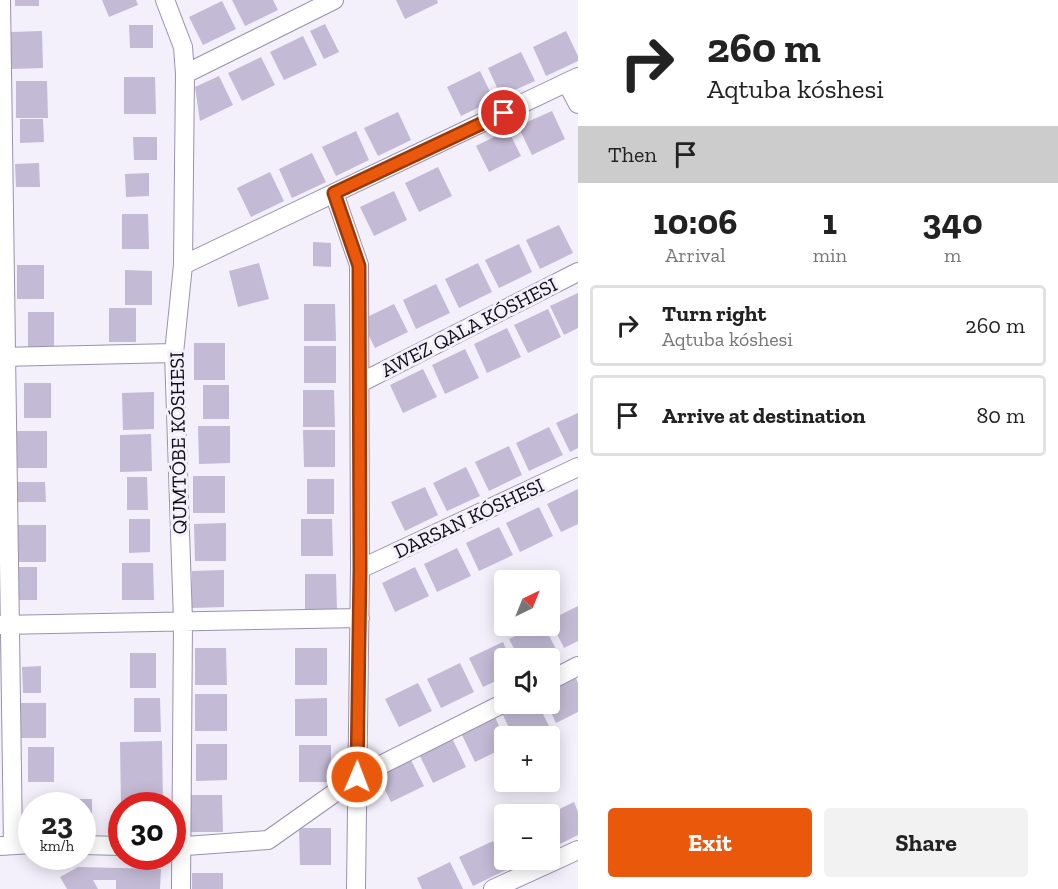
<!DOCTYPE html>
<meta charset="utf-8">
<style>
:root{--surface:#fff;--page:#f2f2f2;--text:#222;--muted:#767676;--line:#e0e0e0;--accent:#ea580c}
body{margin:0;font-family:"Zilla Slab",serif;background:var(--page);color:var(--text);height:100vh;display:flex;flex-direction:column;font-size:22px;white-space:nowrap}
*{box-sizing:border-box;margin:0}
p{font-size:20px;color:var(--muted)}
.icon{flex:none;width:33px;height:33px;fill:none;stroke:currentColor;stroke-width:2;stroke-linecap:round;stroke-linejoin:round}
.map{position:relative;flex:1;overflow:hidden}
.side{display:flex;flex-direction:column;background:var(--surface);width:480px}
.side>*{flex:none}
.guide{background:#fff;color:var(--text);overflow:hidden}
.needle{width:39px;rotate:43deg}
.controls{position:absolute;left:494px;top:570px;display:grid;gap:12px}
.controls a{display:grid;place-items:center;width:66px;height:66px;border-radius:6px;background:var(--surface);box-shadow:0 3px 15px #0003;font-size:30px}
.speed{position:absolute;left:18px;top:792px;display:flex;gap:12px;font-size:30px;font-weight:700;text-align:center}
.speed>*{display:grid;place-content:center;width:78px;height:78px;border-radius:50%;background:var(--surface);box-shadow:0 3px 15px #0003;line-height:1}
.speed small{font-size:15px;font-weight:400}
.speed .limit{border:9px solid #d22;background:#fff;color:#111}
.pin{position:absolute;display:grid;place-items:center;width:51px;height:51px;color:#fff;margin:-26px;border:3px solid #fff;border-radius:50%;box-shadow:0 2px 6px #0007}
.me{position:absolute;width:66px;margin:-33px;rotate:1deg;stroke-linejoin:round;filter:drop-shadow(0 0 4px #0008)}
.turn{display:flex;align-items:center;gap:21px;height:126px;padding:0 30px;font-size:27px}
.turn .icon{width:78px;height:78px;stroke-width:2.5}
.turn b{display:block;font-size:42px;line-height:51px}
.then{display:flex;align-items:center;height:57px;padding:0 30px;background:#0003;gap:12px;font-size:22px}
.eta{display:flex;justify-content:space-evenly;align-items:center;height:102px;text-align:center}
.eta b{font-size:36px;font-weight:700;line-height:42px}
.action{display:flex;gap:12px;margin-top:auto;padding:12px 30px}
.action a{flex:1;height:69px;border-radius:6px;background:var(--accent);color:#fff;font-size:24px;font-weight:700;line-height:69px;text-align:center}
.action a+a{background:var(--page);color:var(--text)}
ul{padding:0;list-style:none}
li{display:flex;align-items:center;gap:18px;height:81px;margin:0 12px 9px;padding:0 18px;border:3px solid var(--line);border-radius:6px}
li div{flex:1}
li b{display:block;font-size:22px}
li em{font-style:normal}
main{display:flex;flex:1;min-height:0}
.map>svg:first-child{display:block}
.building{fill:#c3bad5}
.lines{fill:none;stroke-linecap:round;stroke-linejoin:round}
.minor-casing{stroke:#9a92ac;stroke-width:20}
.minor{stroke:#fff;stroke-width:18}
.route-casing{stroke:#983908;stroke-width:15}
.route{stroke:#ea580c;stroke-width:10}
.labels{text-anchor:middle;stroke-width:6;stroke-linejoin:round;paint-order:stroke}
.street-label{font-size:20px;fill:#0f0c15;stroke:#f3effb}
</style>
<main>
<div class="map">
<svg width="578" height="889" viewBox="0 0 578 889">
<rect width="100%" height="100%" fill="#f3effb"/>
<path class="building" d="M15,0H39V6H15Z
M102,0H136L138,5L109,17Z
M232,0H273L278,10L245,26Z
M396,0H437L438,3L405,19Z
M222,1L236,29L203,45L189,17Z
M325,24L339,52L324,59L310,31Z
M129,25H153V48H130Z
M42,31L43,68L11,69V32Z
M566,31L578,56V61L546,76L533,47Z
M303,36L317,65L284,80L270,52Z
M521,52L535,81L501,96L488,68Z
M261,57L275,85L242,101L228,73Z
M480,71L494,100L461,116L447,87Z
M219,76L233,105L200,121L195,87Z
M124,77H155L156,114H124Z
M16,81H47L48,118H16Z
M552,111L565,139L532,155L518,126Z
M398,112L411,140L378,156L364,128Z
M20,119H43L44,142L20,143Z
M508,130L521,156L489,172L476,146Z
M356,131L369,160L336,176L322,147Z
M133,137H157V160H134Z
M312,153L326,182L292,198L279,169Z
M39,163L40,187H16L15,164Z
M438,167L452,196L419,212L405,183Z
M270,172L284,201L251,217L237,188Z
M149,173V196L126,197L125,174Z
M394,191L407,220L374,236L360,207Z
M122,214H148L149,249H122Z
M559,225L573,253L540,269L526,240Z
M313,242L331,243V267L313,266Z
M519,244L532,272L499,288L485,260Z
M259,263L269,299L238,307L229,271Z
M478,263L492,292L459,308L445,279Z
M17,265H44V299H17Z
M125,270L152,271V305H125Z
M436,284L450,313L416,329L403,300Z
M578,293V328L564,335L550,306Z
M304,304H335L336,341H304Z
M394,304L408,332L375,348L361,320Z
M109,308H136V342H109Z
M548,309L561,337L528,353L514,325Z
M28,312H54V347H28Z
M507,328L521,357L487,373L474,344Z
M194,343H225V380H194Z
M304,346H336V383H304Z
M465,349L479,378L445,394L432,365Z
M423,369L437,397L403,413L390,385Z
M24,383H51V418H24Z
M203,385H229V419H203Z
M303,390H334L335,427H303Z
M154,392V429L123,430L122,393Z
M578,413V448L570,452L556,423Z
M198,426H230V463L199,464Z
M549,427L563,455L529,471L516,443Z
M303,430H335V467H304Z
M15,431H47V468H16Z
M151,434L152,471L120,472V435Z
M509,446L522,475L489,491L475,462Z
M466,467L480,496L447,511L433,483Z
M193,476H225V513H193Z
M127,477H147L148,510H127Z
M307,479H334V514H307Z
M12,482H45L46,502H13Z
M425,487L438,515L405,531L391,502Z
M578,489V524L561,532L547,504Z
M539,507L553,536L520,552L506,523Z
M129,519H150V552L129,553Z
M301,519H332L333,556H301Z
M226,523V561H195L194,524Z
M15,525H46V562H15Z
M499,527L513,555L479,571L466,543Z
M457,548L471,576L437,592L424,564Z
M122,563H153L154,600H122Z
M16,567H37V600H16Z
M415,567L429,596L395,612L382,583Z
M224,570V607L192,608V571Z
M305,574H336L337,611H305Z
M578,606V641L564,648L550,620Z
M537,626H544L557,651L541,658H519L509,639Z
M503,642L510,658H504V677L483,687L469,658Z
M195,648H226L227,685H195Z
M295,648H327V685H295Z
M130,653H156V688H130Z
M460,663L474,692L441,708L427,679Z
M41,666V693H23L22,667Z
M576,678L578,683V712L556,723L547,704H549V691Z
M418,683L432,711L399,727L385,699Z
M195,694H227V731H195Z
M134,698H160L161,732H134Z
M327,698V736H295V699Z
M20,703H46V738H20Z
M523,704H538L549,726L527,736H513L502,713Z
M495,717L504,737V748L475,762L461,733Z
M452,738L466,767L433,783L419,754Z
M162,741L163,806H121L120,742Z
M196,744H227V780L196,781Z
M299,745H331V782H299Z
M28,747H54V782H28Z
M410,758L424,786L391,802L377,774Z
M191,795H222L223,832H191Z
M65,799H92V834H82V806H65Z
M574,802L578,812V835L554,847L549,837V814Z
M299,828H331V865H300Z
M493,841L506,870L473,886L459,857Z
M450,862L463,889H422L417,878Z
M78,867L161,869L160,889H116V880H93L98,889H67L60,877Z
M192,873H223V889H192Z"/>
<g class="lines">
<g class="minor-casing">
<path id="minor" d="M1,0L13,844
M165,0L183,47L185,74L183,265L174,353L183,621L181,889
M185,74L334,0
M567,83L578,104
M334,193L359,265L360,569L356,889
M183,265L578,77
M0,357L174,353
M360,383L578,272
M360,569L578,467
M0,625L360,618
M549,681L578,666
M82,845L122,846
M0,846L32,844
M172,847L268,840L357,777L504,703
M493,889L578,850"/>
</g>
<use href="#minor" class="minor"/>
</g>
<g class="lines">
<g class="route-casing">
<path id="route" d="M357,777L360,569L359,266L334,193L504,113"/>
</g>
<use href="#route" class="route"/>
</g>
<g class="labels">
<g class="street-label">
<text transform="translate(469 327) rotate(-27)" y="7">AWEZ QALA KÓSHESI</text>
<text transform="translate(178 443) rotate(-91)" y="7">QUMTÓBE KÓSHESI</text>
<text transform="translate(469 518) rotate(-25)" y="7">DARSAN KÓSHESI</text>
</g>
</g>
</svg>
<div class="controls">
<a><svg class="needle" viewBox="-14 -14 28 28"><path d="M0-13l5 13h-10z" fill="#e53935"/><path d="M0 13l5-13h-10z" fill="#767676"/></svg></a>
<a><svg class="icon" aria-label="sound" viewBox="0 0 24 24"><path d="M4 9h4l5-4v14l-5-4H4zM17 9q2 3 0 6"/></svg></a>
<a>+</a>
<a>−</a>
</div>
<div class="speed"><div>23<small>km/h</small></div><div class="limit">30</div></div>
<div class="pin" style="left:504px;top:113px;background:#d93025"><svg class="icon" aria-label="arrive" viewBox="0 0 24 24"><path d="M6 21V4h12l-3 4 3 4H6"/></svg></div>
<svg class="me" style="left:357px;top:777px" viewBox="-20 -20 40 40"><circle r="17" fill="#ea580c" stroke="#fff" stroke-width="3"/><path d="M0-11L8 9 0 5-8 9z" fill="#fff"/></svg>
</div>
<section class="side">
<div class="guide">
<div class="turn"><svg class="icon" aria-label="right" viewBox="0 0 24 24"><path d="M7 20v-9h11M14 6l5 5-5 5"/></svg><div><b>260 m</b>Aqtuba kóshesi</div></div>
<div class="then">Then<svg class="icon" aria-label="arrive" viewBox="0 0 24 24"><path d="M6 21V4h12l-3 4 3 4H6"/></svg></div>
</div>
<div class="eta">
<div><b>10:06</b><p>Arrival</p></div>
<div><b>1</b><p>min</p></div>
<div><b>340</b><p>m</p></div>
</div>
<ul>
<li><svg class="icon" aria-label="right" viewBox="0 0 24 24"><path d="M7 20v-9h11M14 6l5 5-5 5"/></svg><div><b>Turn right</b><p>Aqtuba kóshesi</p></div><em>260 m</em></li>
<li><svg class="icon" aria-label="arrive" viewBox="0 0 24 24"><path d="M6 21V4h12l-3 4 3 4H6"/></svg><div><b>Arrive at destination</b></div><em>80 m</em></li>
</ul>
<div class="action"><a>Exit</a><a>Share</a></div>
</section>
</main>
